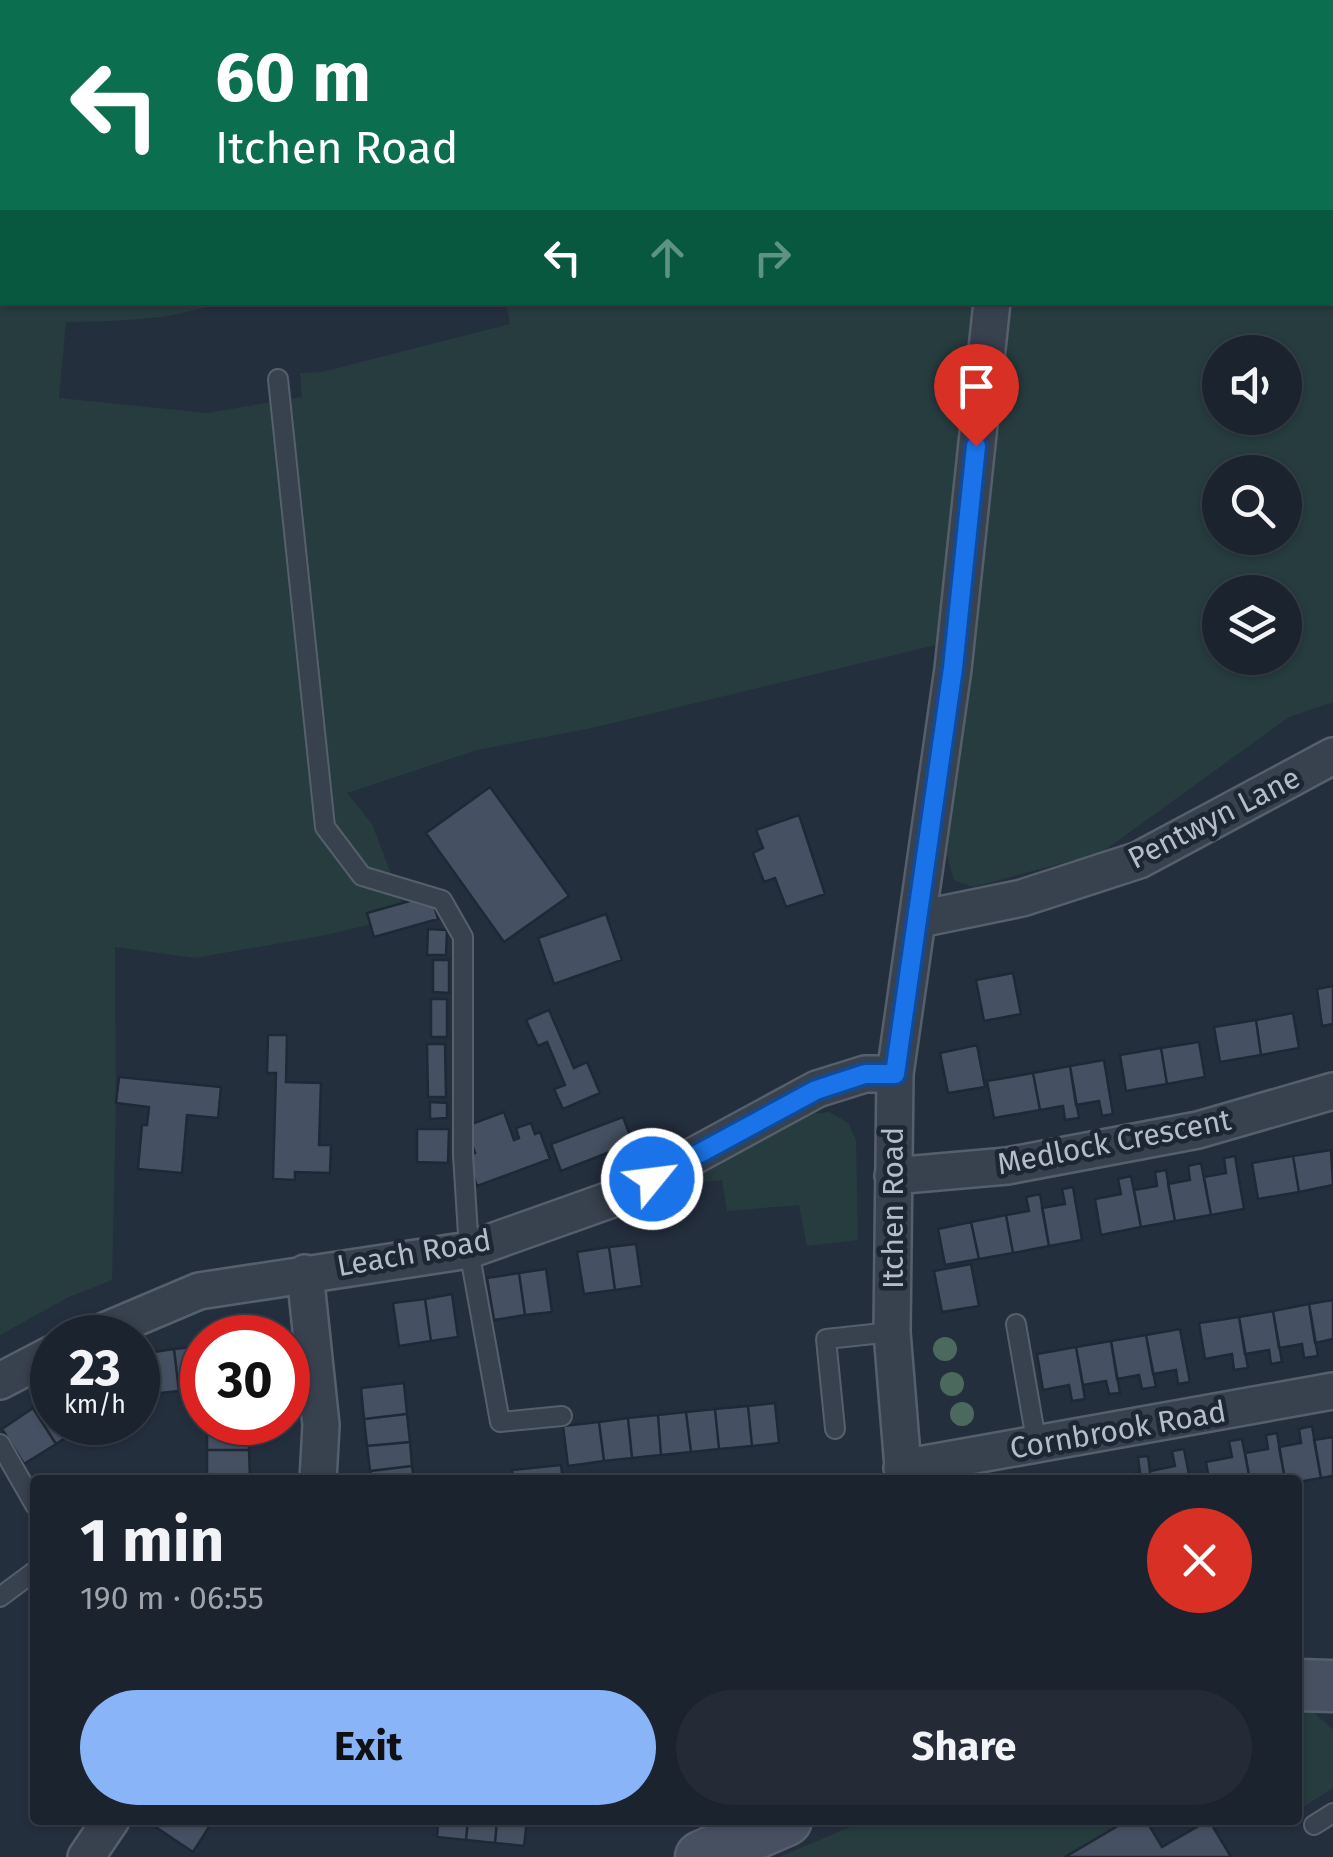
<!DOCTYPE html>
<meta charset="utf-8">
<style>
:root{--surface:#1b232e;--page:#242b36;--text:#f1f3f6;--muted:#a0a4aa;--line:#39404a;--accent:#8ab4f8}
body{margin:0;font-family:"Fira Sans",sans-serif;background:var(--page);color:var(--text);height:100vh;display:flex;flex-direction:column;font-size:38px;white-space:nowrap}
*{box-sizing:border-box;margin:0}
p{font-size:32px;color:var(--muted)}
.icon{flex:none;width:55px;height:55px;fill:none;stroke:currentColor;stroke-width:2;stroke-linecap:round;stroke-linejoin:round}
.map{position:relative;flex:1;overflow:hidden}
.side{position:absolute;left:30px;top:1475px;width:1272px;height:350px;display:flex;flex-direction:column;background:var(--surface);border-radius:10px;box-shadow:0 2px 8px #0004,0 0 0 2px var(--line)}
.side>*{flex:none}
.top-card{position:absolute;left:0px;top:0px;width:1335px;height:305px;box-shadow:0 2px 8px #0004,0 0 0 2px var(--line);background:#0b6e4f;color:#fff;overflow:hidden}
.tools{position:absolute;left:1202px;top:335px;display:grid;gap:20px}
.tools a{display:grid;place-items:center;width:100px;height:100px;border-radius:50%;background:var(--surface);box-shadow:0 2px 8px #0004,0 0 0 2px var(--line);font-size:50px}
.speed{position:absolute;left:30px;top:1315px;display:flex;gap:20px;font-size:50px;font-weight:700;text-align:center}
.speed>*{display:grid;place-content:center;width:130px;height:130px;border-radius:50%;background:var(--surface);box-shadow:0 2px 8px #0004,0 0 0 2px var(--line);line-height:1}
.speed small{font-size:25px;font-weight:400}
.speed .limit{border:15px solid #d22;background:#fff;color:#111}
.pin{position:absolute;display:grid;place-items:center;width:85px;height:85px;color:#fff;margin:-102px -42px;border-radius:50% 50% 50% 0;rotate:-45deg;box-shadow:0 0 10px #0007}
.pin .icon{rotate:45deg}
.me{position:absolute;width:110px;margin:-55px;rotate:61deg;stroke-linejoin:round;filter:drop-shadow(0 0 8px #0008)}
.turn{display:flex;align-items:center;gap:35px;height:210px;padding:0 50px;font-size:45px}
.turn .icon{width:130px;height:130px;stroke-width:2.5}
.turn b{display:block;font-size:70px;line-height:85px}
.lanes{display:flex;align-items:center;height:95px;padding:0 50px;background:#0003;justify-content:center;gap:50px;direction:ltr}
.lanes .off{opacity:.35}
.round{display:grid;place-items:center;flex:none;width:105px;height:105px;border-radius:52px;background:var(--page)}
.head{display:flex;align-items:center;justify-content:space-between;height:170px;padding:0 50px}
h1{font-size:60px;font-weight:700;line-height:75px}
.button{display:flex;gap:20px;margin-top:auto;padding:20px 50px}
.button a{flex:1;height:115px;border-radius:60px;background:var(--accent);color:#111;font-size:40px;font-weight:700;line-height:115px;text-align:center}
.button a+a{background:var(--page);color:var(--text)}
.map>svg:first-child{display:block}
.green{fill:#263c3f;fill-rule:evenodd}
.building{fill:#455162;stroke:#1f2835;stroke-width:2.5}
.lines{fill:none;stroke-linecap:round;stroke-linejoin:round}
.lane-casing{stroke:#565f6c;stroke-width:22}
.street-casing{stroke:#565f6c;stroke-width:40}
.secondary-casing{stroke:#565f6c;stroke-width:55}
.lane{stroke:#38414e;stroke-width:18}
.street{stroke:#38414e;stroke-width:35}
.secondary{stroke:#465061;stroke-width:50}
.tree{fill:#4b6a5d}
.route-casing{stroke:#114b97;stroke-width:25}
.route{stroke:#1a73e8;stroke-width:18}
.labels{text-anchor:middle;stroke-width:9;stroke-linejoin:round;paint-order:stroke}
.street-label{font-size:30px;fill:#b4bcc9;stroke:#1d2633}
</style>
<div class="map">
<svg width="1333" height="1857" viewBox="0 0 1333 1857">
<rect width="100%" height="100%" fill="#242f3e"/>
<path class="green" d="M0,0L610,2H2V302L215,303C175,321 109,321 66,322L59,398L207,413L302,397L300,373L322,372L510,324L506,303H980L975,368L936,645L592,728L477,750L347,793L372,824L407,916L321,936L195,958L115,947L116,1103L112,1280L69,1297L0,1335Z
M1026,0H1333V702L1289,717L1101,853L973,887L954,880L947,855L975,631L1007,303L1332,302V2ZM1220,352H1285V418H1220ZM1220,472H1285V538H1220ZM1220,592H1285V658H1220Z
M829,1112L848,1123L856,1140L858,1240L807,1246L799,1205L727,1211L722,1180L661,1186L802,1115Z
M1298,1709L1313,1712L1333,1730V1788L1300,1809L1298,1804Z
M867,1820H1128L1065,1857H779Z"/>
<path class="building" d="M490,787L569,896L504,942L426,833Z
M799,815L825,894L786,907L775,878L764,882L753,853L763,848L756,830Z
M431,895L438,919L374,937L367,913Z
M606,914L622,960L554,984L538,938Z
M428,929L447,930L446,955H427Z
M433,960H449V993L433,992Z
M1013,973L1021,1014L984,1021L976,980Z
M1333,986V1024L1322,1026L1317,989Z
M431,999H447V1037H431Z
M549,1010L574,1068L587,1062L600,1093L563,1109L554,1089L565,1085L547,1042L538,1046L526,1020Z
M1293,1013L1299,1048L1261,1055L1256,1020Z
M1256,1020L1261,1055L1220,1062L1214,1027Z
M268,1035H287L286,1082L321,1083L319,1145H331L330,1173L295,1172V1180L273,1179L276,1073H267Z
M1199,1042L1205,1077L1167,1084L1161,1048Z
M427,1044H445L446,1097H428Z
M977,1045L985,1087L948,1093L940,1053Z
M1161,1048L1167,1084L1126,1091L1120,1055Z
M1104,1060L1113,1114L1102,1116L1099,1101L1076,1105L1070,1066Z
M1070,1066L1079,1118L1065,1120L1063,1106L1040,1110L1033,1073Z
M1033,1073L1040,1110L994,1118L987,1081Z
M119,1077L221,1087L218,1118L187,1115L182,1173L138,1169L142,1125H147L149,1107L116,1103Z
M430,1102L447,1103V1118L430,1119Z
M504,1112L514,1140L519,1138L516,1128L531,1123L535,1134L540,1132L550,1159L477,1186L466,1156L475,1153L466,1126Z
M623,1117L633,1143L561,1171L551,1144Z
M417,1129H449L448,1163L417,1162Z
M1331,1150L1333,1185L1299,1192L1293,1156Z
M1235,1156L1244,1209L1211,1215L1204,1177L1226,1173L1224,1158Z
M1293,1156L1299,1192L1258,1199L1252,1163Z
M1201,1163L1211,1215L1175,1221L1168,1184L1190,1180L1188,1166Z
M1166,1170L1175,1221L1141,1227L1134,1190L1157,1186L1155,1172Z
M1131,1176L1141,1227L1101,1235L1095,1199L1121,1194L1118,1179Z
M1073,1187L1082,1240L1049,1246L1042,1208L1065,1204L1062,1189Z
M1040,1194L1049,1246L1013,1253L1006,1215L1029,1211L1026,1197Z
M1006,1215L1013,1253L979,1259L971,1222Z
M971,1222L979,1259L945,1265L938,1229Z
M636,1244L642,1286L615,1290L609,1247Z
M609,1247L615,1290L584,1294L577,1252Z
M971,1264L979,1306L942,1312L934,1271Z
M546,1269L552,1312L525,1315L519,1273Z
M519,1273L525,1315L494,1320L487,1278Z
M452,1294L458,1337L431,1341L425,1299Z
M425,1299L431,1341L399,1346L393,1303Z
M1333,1300V1339L1315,1343L1309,1304Z
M1309,1304L1318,1356L1304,1358L1302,1344L1279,1348L1273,1311Z
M1273,1311L1282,1362L1271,1364L1269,1350L1245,1354L1239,1317Z
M1239,1317L1248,1368L1234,1370L1232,1354L1205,1359L1199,1323Z
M1180,1329L1190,1382L1178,1384L1176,1370L1153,1374L1146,1335Z
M1146,1335L1156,1387L1142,1389L1139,1375L1117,1379L1111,1341Z
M1111,1341L1120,1393L1109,1394L1106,1381L1083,1385L1076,1347Z
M202,1346V1389L179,1391L174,1349Z
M1076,1347L1085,1399L1072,1401L1069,1385L1043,1390L1037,1354Z
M174,1349L179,1391L151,1394L147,1353Z
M404,1383L407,1414L364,1419L361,1388Z
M52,1395V1422H77L80,1428L56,1444L33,1408Z
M775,1403L779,1443L752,1446L748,1406Z
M748,1406L752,1446L719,1449L715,1409Z
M33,1408L56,1444L24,1464L2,1429Z
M715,1409L719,1449L691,1452L686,1412Z
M686,1412L691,1452L661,1455L658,1415Z
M407,1414L410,1442L367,1446L364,1419Z
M658,1415L661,1455L632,1458L628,1418Z
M628,1418L632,1458L604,1461L599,1422Z
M207,1422H249V1450H207Z
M599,1422L604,1461L568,1466L563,1426Z
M1312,1426L1321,1478L1298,1482L1285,1480L1279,1447L1301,1443L1299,1429Z
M1277,1433L1285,1480H1250L1245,1453L1268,1449L1266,1435Z
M1333,1437V1476L1321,1478L1314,1440Z
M1242,1439L1250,1480H1209L1206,1462L1232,1457L1229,1441Z
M410,1442L412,1466L370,1471L367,1446Z
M1184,1449L1190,1480H1151L1150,1471L1175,1466L1172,1451Z
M207,1450H249L250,1479L207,1478Z
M1148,1456L1151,1480H1111V1477L1140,1473L1138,1457Z
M561,1465L563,1480H513L512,1470Z
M412,1466L414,1480H371L370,1471Z
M162,1820H199L209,1827L193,1852L157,1828Z
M438,1820H468L466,1840L437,1837Z
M468,1820H497L495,1843L466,1840Z
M497,1820H527L524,1846L495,1843Z
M1128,1820H1146L1162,1847L1209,1820L1231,1857H1065Z"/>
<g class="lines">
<g class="lane-casing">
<path id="lane" d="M278,379L325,827L362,876L442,900L463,937V1155L469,1250L500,1422L562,1416
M1016,1324L1037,1446
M835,1429L826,1339L892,1332
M0,1444L35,1505
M0,1597L35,1571
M1314,1825L1333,1813"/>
</g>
<g class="street-casing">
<path id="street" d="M1015,0L1016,2
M920,919L1022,898L1139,860L1333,756
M893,1176L1007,1166L1198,1130L1333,1091
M305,1273L321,1425L318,1480
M88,1338L199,1291L469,1250L618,1197L817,1089L865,1074H895
M0,1381L52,1354
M902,1468L1333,1391
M904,1480L892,1332L895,1074L953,669L992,302
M86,1857L111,1820"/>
</g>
<g class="secondary-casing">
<path id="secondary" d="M1298,1685L1333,1686
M701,1857L786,1820"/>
</g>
<use href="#lane" class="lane"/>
<use href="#street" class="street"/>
<use href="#secondary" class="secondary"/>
</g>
<g class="tree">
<circle cx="945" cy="1349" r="12"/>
<circle cx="952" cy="1384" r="12"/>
<circle cx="962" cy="1414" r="12"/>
</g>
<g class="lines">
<g class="route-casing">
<path id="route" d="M652,1179L816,1090L865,1074H895L953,668L976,446"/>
</g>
<use href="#route" class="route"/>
</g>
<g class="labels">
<g class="street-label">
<text transform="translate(1214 818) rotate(-27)" y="10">Pentwyn Lane</text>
<text transform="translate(1114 1142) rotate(-11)" y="10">Medlock Crescent</text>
<text transform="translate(893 1208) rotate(-90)" y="10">Itchen Road</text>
<text transform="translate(414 1253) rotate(-10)" y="10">Leach Road</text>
<text transform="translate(1118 1430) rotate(-10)" y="10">Cornbrook Road</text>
</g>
</g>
</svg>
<div class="tools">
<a><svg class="icon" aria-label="sound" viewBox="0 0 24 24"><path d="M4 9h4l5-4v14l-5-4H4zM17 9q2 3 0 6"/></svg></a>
<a><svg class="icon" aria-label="search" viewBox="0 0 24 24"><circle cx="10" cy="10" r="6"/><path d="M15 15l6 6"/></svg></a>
<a><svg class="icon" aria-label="layers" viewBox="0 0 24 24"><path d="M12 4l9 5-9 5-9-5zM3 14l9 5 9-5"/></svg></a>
</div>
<div class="speed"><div>23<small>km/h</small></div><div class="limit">30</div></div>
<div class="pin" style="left:976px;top:446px;background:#d93025"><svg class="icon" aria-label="arrive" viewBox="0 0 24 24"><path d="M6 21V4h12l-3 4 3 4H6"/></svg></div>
<svg class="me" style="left:652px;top:1179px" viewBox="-20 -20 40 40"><circle r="17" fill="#1a73e8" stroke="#fff" stroke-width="3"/><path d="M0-11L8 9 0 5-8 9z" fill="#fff"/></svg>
<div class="top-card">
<div class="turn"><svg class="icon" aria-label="left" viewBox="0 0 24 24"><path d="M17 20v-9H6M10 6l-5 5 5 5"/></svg><div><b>60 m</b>Itchen Road</div></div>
<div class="lanes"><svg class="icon" aria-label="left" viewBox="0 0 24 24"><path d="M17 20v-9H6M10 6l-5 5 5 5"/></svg><svg class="icon off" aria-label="ahead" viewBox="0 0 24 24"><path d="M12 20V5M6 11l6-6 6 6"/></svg><svg class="icon off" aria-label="right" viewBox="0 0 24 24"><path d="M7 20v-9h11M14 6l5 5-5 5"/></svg></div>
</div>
<section class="side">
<div class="head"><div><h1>1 min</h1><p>190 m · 06:55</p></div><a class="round" style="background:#d93025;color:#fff"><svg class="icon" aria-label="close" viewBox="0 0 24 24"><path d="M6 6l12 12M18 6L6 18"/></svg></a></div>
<div class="button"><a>Exit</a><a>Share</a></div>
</section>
</div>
